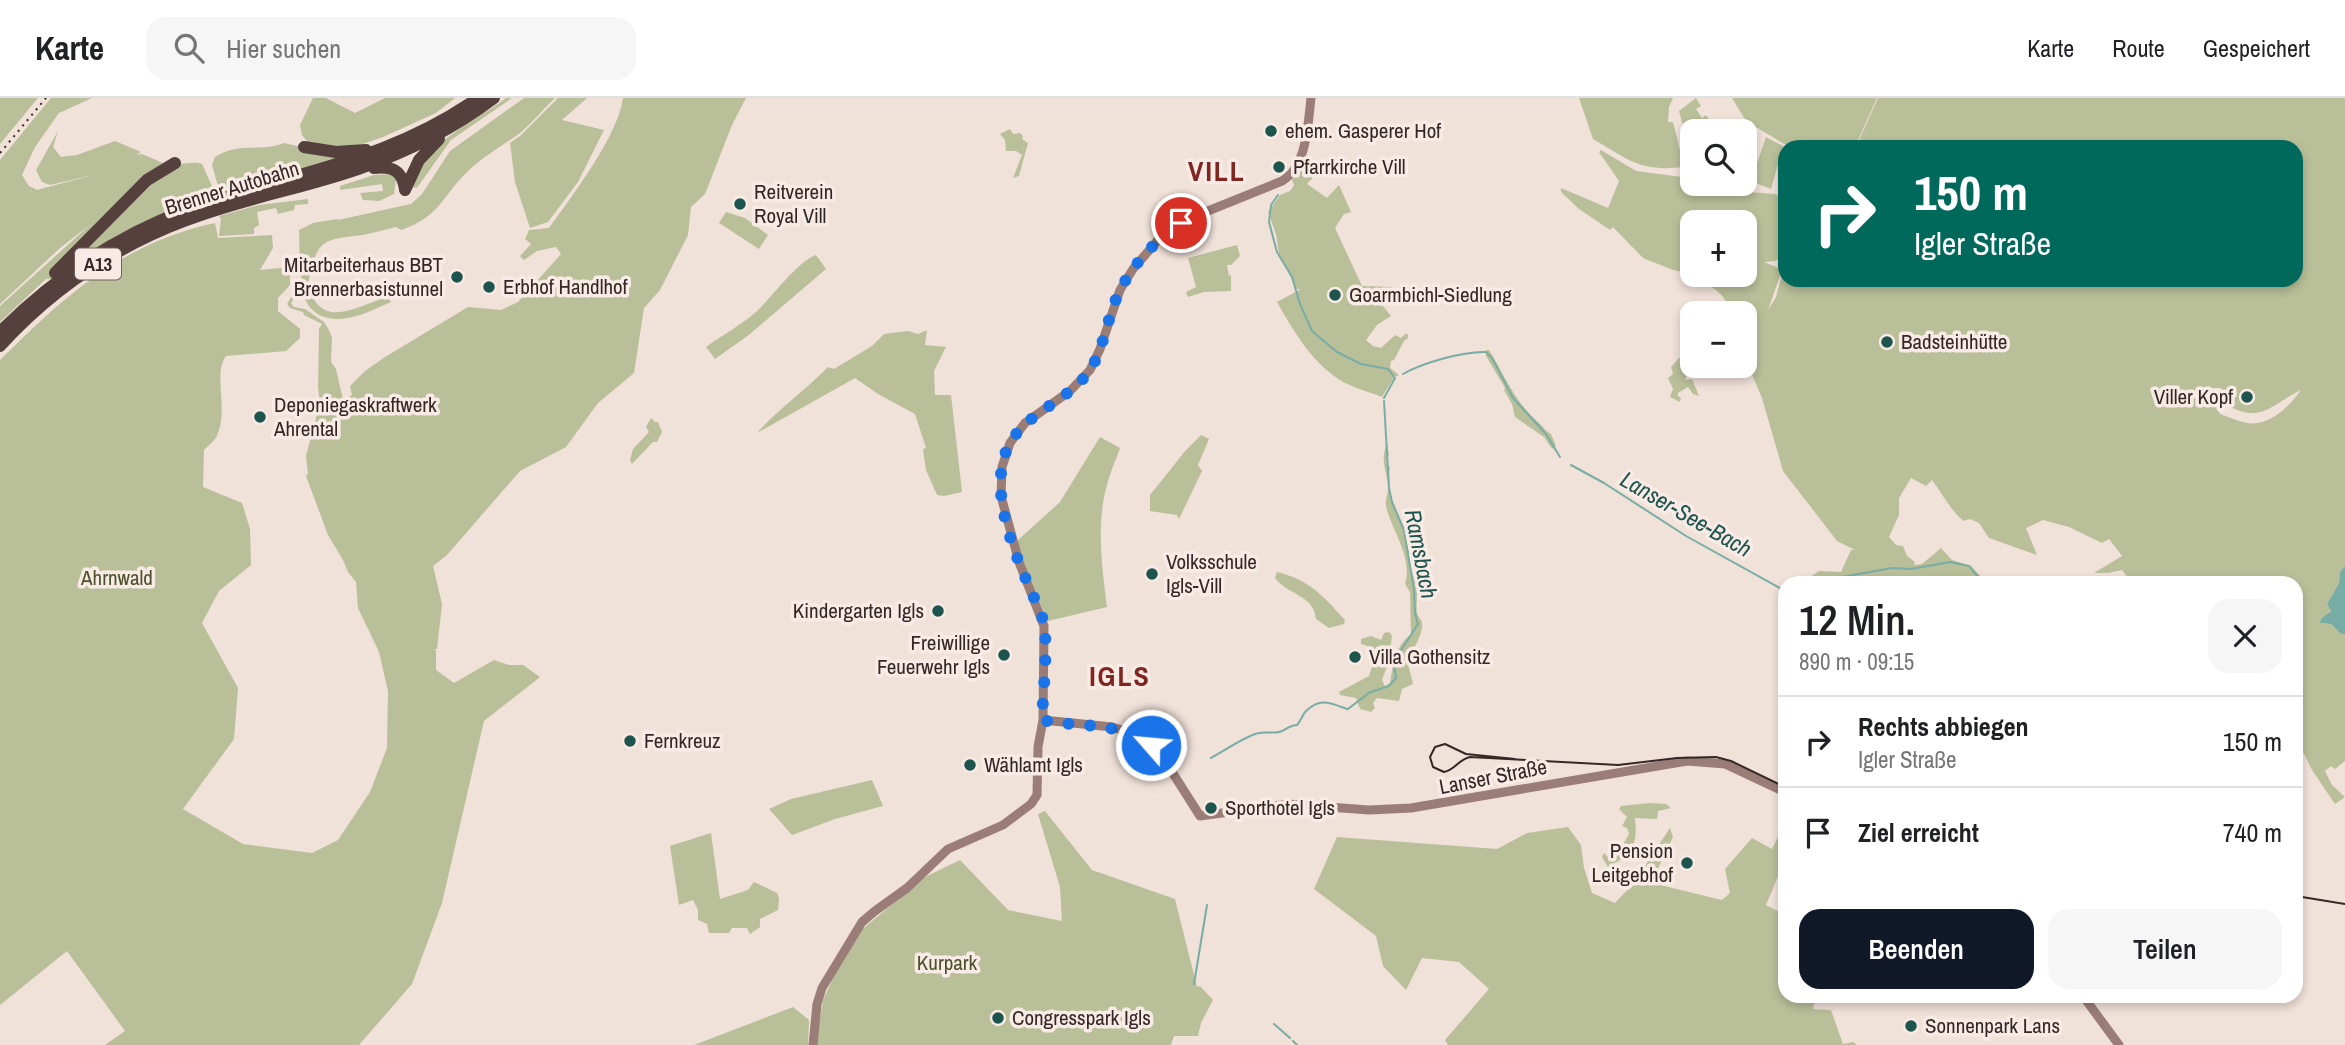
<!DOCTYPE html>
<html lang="de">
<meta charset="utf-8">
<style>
:root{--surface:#fff;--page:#f6f6f6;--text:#202124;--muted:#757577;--line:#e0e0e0;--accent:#111827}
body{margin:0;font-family:"Archivo Narrow",sans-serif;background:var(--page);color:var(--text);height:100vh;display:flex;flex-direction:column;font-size:26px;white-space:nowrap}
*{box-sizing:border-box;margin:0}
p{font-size:23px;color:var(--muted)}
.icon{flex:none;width:38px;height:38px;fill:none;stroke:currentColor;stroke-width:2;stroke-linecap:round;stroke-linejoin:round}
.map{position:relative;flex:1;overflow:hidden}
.side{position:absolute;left:1778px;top:478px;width:525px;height:427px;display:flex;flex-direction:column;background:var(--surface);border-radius:21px;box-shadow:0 4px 10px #0003}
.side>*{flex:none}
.top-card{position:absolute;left:1778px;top:42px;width:525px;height:147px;border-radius:21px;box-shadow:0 4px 10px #0003;background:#00695c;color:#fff;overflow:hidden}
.tools{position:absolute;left:1680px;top:21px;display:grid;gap:14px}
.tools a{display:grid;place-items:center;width:77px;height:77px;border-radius:14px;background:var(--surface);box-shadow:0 4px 10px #0003;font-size:35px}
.pin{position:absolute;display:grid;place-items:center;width:60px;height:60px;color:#fff;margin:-30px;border:4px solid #fff;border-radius:50%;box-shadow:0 2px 7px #0007}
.me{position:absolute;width:77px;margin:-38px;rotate:297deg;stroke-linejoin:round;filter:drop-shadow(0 0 5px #0008)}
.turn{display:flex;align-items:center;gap:24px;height:147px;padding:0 21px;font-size:32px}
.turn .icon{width:91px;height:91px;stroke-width:2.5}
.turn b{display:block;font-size:49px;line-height:60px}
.round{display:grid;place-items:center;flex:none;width:74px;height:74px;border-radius:21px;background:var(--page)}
.headline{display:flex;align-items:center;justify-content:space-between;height:119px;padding:0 21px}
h1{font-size:42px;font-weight:600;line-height:52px}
.button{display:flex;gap:14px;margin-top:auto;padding:14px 21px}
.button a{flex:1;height:80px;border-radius:21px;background:var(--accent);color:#fff;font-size:28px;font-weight:600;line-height:80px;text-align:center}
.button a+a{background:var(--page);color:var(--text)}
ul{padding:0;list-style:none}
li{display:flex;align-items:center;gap:21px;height:91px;padding:0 21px;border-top:2px solid var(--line)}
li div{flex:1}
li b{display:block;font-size:26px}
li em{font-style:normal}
header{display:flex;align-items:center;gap:42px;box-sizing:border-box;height:98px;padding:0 35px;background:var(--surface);border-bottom:2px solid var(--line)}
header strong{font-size:33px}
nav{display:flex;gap:38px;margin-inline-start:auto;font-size:24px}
.search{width:490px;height:63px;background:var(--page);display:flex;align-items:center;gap:18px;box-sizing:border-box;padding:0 24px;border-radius:21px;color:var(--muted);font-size:26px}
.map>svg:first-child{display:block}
.green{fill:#b9bf99;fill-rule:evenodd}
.water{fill:#78ada5}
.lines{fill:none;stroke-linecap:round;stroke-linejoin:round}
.stream{stroke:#78ada5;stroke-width:2}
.secondary{stroke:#9b7d77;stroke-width:9}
.motorway{stroke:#55403d;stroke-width:12}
.tram{stroke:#342826;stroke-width:2}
.rail{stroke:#342826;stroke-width:2;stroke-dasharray:2 5;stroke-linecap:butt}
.route{stroke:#1a73e8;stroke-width:12;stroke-dasharray:0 21.6}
.poi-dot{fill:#1d544d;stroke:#f8ebe5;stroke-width:2.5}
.labels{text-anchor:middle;stroke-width:7;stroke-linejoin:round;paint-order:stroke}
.shield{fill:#f8ebe5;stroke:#6f625f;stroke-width:2}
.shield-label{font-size:19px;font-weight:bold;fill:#342826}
.poi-label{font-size:21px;fill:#342826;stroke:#f8ebe5;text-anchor:start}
.street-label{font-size:21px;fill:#342826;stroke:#f8ebe5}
.park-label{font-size:21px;fill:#4b512b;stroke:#f8ebe5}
.water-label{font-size:23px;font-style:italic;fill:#1d544d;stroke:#f8ebe5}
.district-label{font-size:28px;font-weight:bold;letter-spacing:2px;fill:#812521;stroke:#f8ebe5}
</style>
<header>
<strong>Karte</strong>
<div class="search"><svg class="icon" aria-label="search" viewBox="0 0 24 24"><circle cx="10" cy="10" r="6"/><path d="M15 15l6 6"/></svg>Hier suchen</div>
<nav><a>Karte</a><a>Route</a><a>Gespeichert</a></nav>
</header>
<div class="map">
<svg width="2345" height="947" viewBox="0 0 2345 947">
<rect width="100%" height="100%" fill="#f0e1d9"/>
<path class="green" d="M0,0H38L0,46Z
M51,0H92L59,15L35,49L22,77L29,88L37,92L93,77L50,87L42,84L36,72L58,33L53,49L61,59L77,57L115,43L141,54L136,57L142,56L163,65L157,69C169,69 192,62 202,66L216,97L53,181H46L0,224V208L91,126L60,150L0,206V62Z
M313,0H326L355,15L385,0H455L436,15L383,39L343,53L311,48L302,37L300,27Z
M506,0H512L451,42L419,87L416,90L411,89C424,43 471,27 506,0Z
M524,0H555C542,12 530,28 516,38C500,49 483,59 468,73C442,98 440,119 401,132L396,129C387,131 377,134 368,136C323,143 317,137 308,187C321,234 357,208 387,199L391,204C375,211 356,221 338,221C302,221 298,188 303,160L300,171L299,132L313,125L337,121L338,122L411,106L422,96L450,53Z
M558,0H587L562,22L604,32L578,84L548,124L530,130L515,84L510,45L520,38Z
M623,0H746L732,27L705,96L691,109L688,137L660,192L644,210L634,275L598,305L566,349L520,373L447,457L433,468L442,506L437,551L433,552H436V572L454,585L494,562L509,567H523L540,579L484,623L442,805L412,886L359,947H105L125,933L67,853L0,907V262C65,198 122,145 215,125L218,140L272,137L273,150L260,172L290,169V187L278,200V213L300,231V240L286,253L226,258C213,275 228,311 218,335C216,342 209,347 204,352L203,389L242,405L250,431L251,467L219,493L202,525L238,590L234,641L183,711L243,746L312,755L338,742L370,694L387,650L388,593L379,554L358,510L356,484L348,474L343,462L328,437L306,378L308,376L306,358L320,305L318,290L319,231L322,226L304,217L303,214L290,210L287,206L292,198L295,199L291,205L294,209L305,211L324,224L329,232L332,240L331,264L336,271L343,302L352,297L350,288L365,273L385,259L468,209L501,212L518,204L561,156L556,149L537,153L524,162L520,158L531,146L525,141L529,132L549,130C572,98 618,38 623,0Z
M1579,0H1673L1669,9L1668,24H1673L1684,69C1640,74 1629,62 1593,41Z
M1696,0L1701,8L1696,11L1702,20L1706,17L1717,33H1692L1691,57L1679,13Z
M1732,0H1877L1855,49H1785L1786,47L1746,23Z
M1878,0H2345V468L2340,474L2339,485L2327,506L2331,512L2320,525L2331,526L2341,536H2345V663L2335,671L2331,668L2325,673L2332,687L2345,699L2335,706L2312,672L2296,640V485H2132L2122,472L2108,475H2094L2122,458L2109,441L2102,445L2069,429L2043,422L2026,430L2037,457L1989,440L1979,425L1970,421L1964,423C1952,415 1942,395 1932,382L1926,388L1911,380L1899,400V417L1889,439L1896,447L1903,448L1907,458L1915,464L1914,467L1922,466L1941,450L1952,462L1971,468L1987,485H1810V479L1819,473L1841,474L1851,452H1855L1837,443L1783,373L1762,300L1748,267L1746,269L1745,215H1731C1726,199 1717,190 1701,184L1708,179L1697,177H1722L1731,182L1735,177L1745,179V124H1692V176L1673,172L1643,160L1613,129L1610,132L1579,111L1561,94V90L1608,110L1619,83L1599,54L1601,52L1636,73L1682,79L1692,76V86H1721L1734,93L1775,96L1785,102V159L1775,163L1764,164L1779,170L1780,178L1768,212L1776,199L1783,173L1785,182H2296V49H1856ZM2209,290H2221V303C2259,329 2270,307 2301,292C2290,308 2269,329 2247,325C2238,323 2229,319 2220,316Z
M1010,31L1013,36L1020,35L1023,38L1022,41L1028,45L1019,78L1013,80L1022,57L1016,53H1006L1005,42L1000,36Z
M1766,39L1783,48L1771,91L1751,83Z
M284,45L336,57L338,64L220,95L212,67L215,59C239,43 260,55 284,45Z
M1301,70L1317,75L1307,86L1327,100L1339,87L1351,114L1344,116L1335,130L1362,188L1393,189L1375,198L1391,218L1377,227L1366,242L1373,248L1381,250L1395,237L1401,240L1405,236H1408V240L1404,243L1394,262L1391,263L1390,270L1399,277L1394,279L1382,299C1370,294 1357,291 1345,285C1314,268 1294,234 1277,204L1301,191H1297L1279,156L1276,136L1268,114L1280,97L1290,93L1294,87L1292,82Z
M391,76L396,81L394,96L379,103L363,102L360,95L383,93L382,86L340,92V88L374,77Z
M308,101V106L295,107L294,112L278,116L276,110L257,114L259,127L254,130V136L219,138L221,121L219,118L259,107Z
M726,114L745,120L768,137L759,151L719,125Z
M1237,147L1240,158L1231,167H1227L1229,178L1231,177V193L1204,194L1188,199L1186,194L1196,189L1188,160Z
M816,157L826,171L750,236L715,261L706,249C723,237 741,227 756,214C772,199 798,163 816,157Z
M927,232L925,247L946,249L934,273L935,297H951L962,394L944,398L937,397L926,372L923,351L926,350L915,316L878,296L855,280L757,335C778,311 805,293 828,269L834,271L872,248L884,236L908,233L918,236Z
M1486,252H1489C1505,278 1514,303 1539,325C1544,329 1545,333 1551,336L1556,348L1552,351L1544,339L1515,319L1512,306L1504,292L1505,290L1486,258Z
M1692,254V268H1695L1688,275L1685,282L1692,281L1699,298L1693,296L1688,289L1678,295V298L1681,300L1680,304L1670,299L1673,291L1668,280L1673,276L1671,269L1678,261Z
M651,320L655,324H658L662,334L657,344H653L632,366L630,362L633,351L649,334L646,329Z
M1201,337L1209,341L1198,367L1202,373L1179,421L1177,417L1150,413V397L1186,352Z
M1100,339L1120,350C1116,362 1110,374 1107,387C1096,425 1102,470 1107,509L1048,523L1026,472L1017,443L1060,404Z
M1387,345L1389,356L1386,363L1390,370C1386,387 1394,418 1406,432L1405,441C1411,451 1408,466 1413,477C1416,484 1419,487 1420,495L1417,497C1417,503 1416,510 1417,515C1418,519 1422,522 1422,525C1424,534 1412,555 1407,562L1413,586L1402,591L1399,603L1377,600L1373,605L1375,610L1371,614L1360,611L1356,600L1340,597L1339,594L1369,578L1375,559L1371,549L1361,546V541L1371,538L1381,542L1384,535L1389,534L1392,538L1388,566L1382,582L1385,588L1390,585C1393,569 1395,546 1411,537L1410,494L1405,486C1413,458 1392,434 1386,408C1385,401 1389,394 1388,387C1386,370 1380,362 1387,345Z
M1277,474C1310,482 1323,498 1345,522L1344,526L1329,530L1316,521C1314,497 1288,497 1275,480Z
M872,682L883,708L835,721L792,737L769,711L791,701Z
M1650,705L1666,706L1671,710L1658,713L1657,721L1635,720C1638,748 1632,756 1608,769L1602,759L1604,755L1609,760L1626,749L1624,745L1629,736L1627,730L1622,728L1627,719L1619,711L1621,708Z
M1045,713L1092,772L1175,801L1197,889L1200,888L1213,902L1201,925L1198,938H1174L1171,947H816L823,902L835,876L859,834L925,779L960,762L1008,812L1062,823L1060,789L1038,716Z
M1568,729L1581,747L1584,770L1592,795L1615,805L1633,786L1670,730L1673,739L1655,777L1660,787L1722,802L1730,795L1725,771L1752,740L1772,751L1778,739L1785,743V762L1766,807L1785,817V898H1816L1813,911L1831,912L1843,946L1853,944L1857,947H1448L1445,942L1489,891L1459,864L1422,860L1406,892L1383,868L1376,838L1314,791L1337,739L1497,751L1527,735Z
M711,735L720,801L748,792L754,784L777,795L779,801L778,812L760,821V829L750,836L747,830H732L729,835H709L707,826L698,822V812L693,802L679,807L670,748Z
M793,909L809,922L808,947H694Z"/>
<path class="water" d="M2345,468V536H2341L2331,526L2320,525L2321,521L2331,513L2327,506L2339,485L2340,474Z"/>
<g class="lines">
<path class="stream" d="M1278,97L1271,107L1269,124L1277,154L1292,179L1300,206L1312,233L1337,254L1361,266L1388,271L1395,280L1384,300
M1403,276C1422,265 1464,253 1486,254L1492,260L1513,300L1546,336L1560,359
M1571,367L1604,385L1686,438L1785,493
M1814,484L1892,470L1911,471L1950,464L1969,468L1983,485
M1371,594L1389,588L1396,580L1394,566L1396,560L1418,526L1415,515L1414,492L1404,432L1392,404L1389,390L1384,303
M1348,611L1370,594
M1211,660C1226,652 1239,642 1255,636C1264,632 1274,637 1282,633C1289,630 1290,627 1297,627C1301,623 1302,617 1306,613C1320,599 1331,605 1347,611
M1194,886L1207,807
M1274,926L1290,940
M1293,943L1297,947"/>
<path class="secondary" d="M1043,622L1112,629L1138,637L1160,655L1200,718L1288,706L1369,712L1411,710L1687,663L1725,666L1785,694
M2083,898L2119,947
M813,947L817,906L822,890L862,824L875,813L907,790L948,751L1003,727L1031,706L1037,697L1038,649L1043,622L1044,528L1019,464L1001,398L1002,369L1010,345L1025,325L1070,293L1090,272L1100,251L1120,192L1133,171L1158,142L1181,125L1198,117L1282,83C1307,69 1308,26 1311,0"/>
<path class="motorway" d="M304,49L336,54L366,52
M374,70C392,68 402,72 405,91
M405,92L419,62L439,41
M55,175L147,82L175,65
M0,234C54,180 114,139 186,112C289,74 384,66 478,0
M0,248C51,192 113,150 184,123C240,101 300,91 358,71C407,54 453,31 494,0"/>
<path class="tram" d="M1515,661L1466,656L1445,646L1435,649L1430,659L1433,669L1444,674C1455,672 1459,661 1470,659L1618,667L1677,660L1716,659L1731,663L1785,689
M2296,798L2345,806"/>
<path class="rail" d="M0,55L46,0"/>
</g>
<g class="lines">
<path class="route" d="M1151,647C1118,623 1080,630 1042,622C1043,594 1048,551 1044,526C1041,512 1033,499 1028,486C1011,447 988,387 1009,347C1028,311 1073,303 1093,267C1103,248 1107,226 1114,206C1127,172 1151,146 1181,125"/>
</g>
<g class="poi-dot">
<circle cx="1271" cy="33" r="7"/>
<circle cx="1279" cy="69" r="7"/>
<circle cx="740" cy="106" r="7"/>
<circle cx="457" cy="179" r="7"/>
<circle cx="489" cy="189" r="7"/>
<circle cx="1335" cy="197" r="7"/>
<circle cx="1887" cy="244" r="7"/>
<circle cx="2247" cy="299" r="7"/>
<circle cx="260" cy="319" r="7"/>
<circle cx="1152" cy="476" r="7"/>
<circle cx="938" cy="513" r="7"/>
<circle cx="1004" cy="557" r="7"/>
<circle cx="1355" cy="559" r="7"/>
<circle cx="630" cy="643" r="7"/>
<circle cx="970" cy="667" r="7"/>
<circle cx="1211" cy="710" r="7"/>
<circle cx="1687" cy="765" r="7"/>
<circle cx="998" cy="920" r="7"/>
<circle cx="1911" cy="928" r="7"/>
</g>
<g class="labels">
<rect class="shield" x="75" y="150.5" width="46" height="31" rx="5"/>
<g class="shield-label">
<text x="98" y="173">A13</text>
</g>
<g class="poi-label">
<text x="1285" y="40">ehem. Gasperer Hof</text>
<text x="1293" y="76">Pfarrkirche Vill</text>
<text x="754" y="101">Reitverein<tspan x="754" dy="24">Royal Vill</tspan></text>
<text x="443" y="174" text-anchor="end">Mitarbeiterhaus BBT<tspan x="443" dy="24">Brennerbasistunnel</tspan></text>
<text x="503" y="196">Erbhof Handlhof</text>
<text x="1349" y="204">Goarmbichl-Siedlung</text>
<text x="1901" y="251">Badsteinhütte</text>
<text x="2233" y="306" text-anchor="end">Viller Kopf</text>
<text x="274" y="314">Deponiegaskraftwerk<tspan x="274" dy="24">Ahrental</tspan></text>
<text x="1166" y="471">Volksschule<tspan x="1166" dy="24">Igls-Vill</tspan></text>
<text x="924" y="520" text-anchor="end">Kindergarten Igls</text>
<text x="990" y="552" text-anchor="end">Freiwillige<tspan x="990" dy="24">Feuerwehr Igls</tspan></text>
<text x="1369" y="566">Villa Gothensitz</text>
<text x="644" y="650">Fernkreuz</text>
<text x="984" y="674">Wählamt Igls</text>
<text x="1225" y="717">Sporthotel Igls</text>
<text x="1673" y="760" text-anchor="end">Pension<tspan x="1673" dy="24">Leitgebhof</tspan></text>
<text x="1012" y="927">Congresspark Igls</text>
<text x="1925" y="935">Sonnenpark Lans</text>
</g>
<g class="street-label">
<text transform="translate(232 90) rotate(-17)" y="7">Brenner Autobahn</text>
<text transform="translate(1493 679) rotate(-11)" y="7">Lanser Straße</text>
</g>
<g class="park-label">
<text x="117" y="487">Ahrnwald</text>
<text x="947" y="872">Kurpark</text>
</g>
<g class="water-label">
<text transform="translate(1686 416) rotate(30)" y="8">Lanser-See-Bach</text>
<text transform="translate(1421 456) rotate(79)" y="8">Ramsbach</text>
</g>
<g class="district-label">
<text x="1217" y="83">VILL</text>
<text x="1120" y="588">IGLS</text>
</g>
</g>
</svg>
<div class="tools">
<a><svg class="icon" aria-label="search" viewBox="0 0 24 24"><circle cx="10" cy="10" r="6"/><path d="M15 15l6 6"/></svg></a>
<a>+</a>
<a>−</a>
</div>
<div class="pin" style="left:1181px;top:125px;background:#d93025"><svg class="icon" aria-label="arrive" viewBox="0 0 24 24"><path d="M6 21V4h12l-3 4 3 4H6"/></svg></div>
<svg class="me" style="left:1151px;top:647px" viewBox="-20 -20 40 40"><circle r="17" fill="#1a73e8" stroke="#fff" stroke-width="3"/><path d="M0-11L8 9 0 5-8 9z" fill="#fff"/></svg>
<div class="top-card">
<div class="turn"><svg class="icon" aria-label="right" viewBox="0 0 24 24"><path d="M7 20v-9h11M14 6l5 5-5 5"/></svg><div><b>150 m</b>Igler Straße</div></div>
</div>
<section class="side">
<div class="headline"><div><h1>12 Min.</h1><p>890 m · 09:15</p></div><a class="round"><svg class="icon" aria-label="close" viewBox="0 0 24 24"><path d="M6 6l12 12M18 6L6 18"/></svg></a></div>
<ul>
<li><svg class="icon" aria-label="right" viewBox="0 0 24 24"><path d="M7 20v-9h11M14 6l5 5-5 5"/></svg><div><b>Rechts abbiegen</b><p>Igler Straße</p></div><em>150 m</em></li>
<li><svg class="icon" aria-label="arrive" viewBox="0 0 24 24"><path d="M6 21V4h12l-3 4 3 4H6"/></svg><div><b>Ziel erreicht</b></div><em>740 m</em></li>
</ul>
<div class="button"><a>Beenden</a><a>Teilen</a></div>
</section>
</div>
